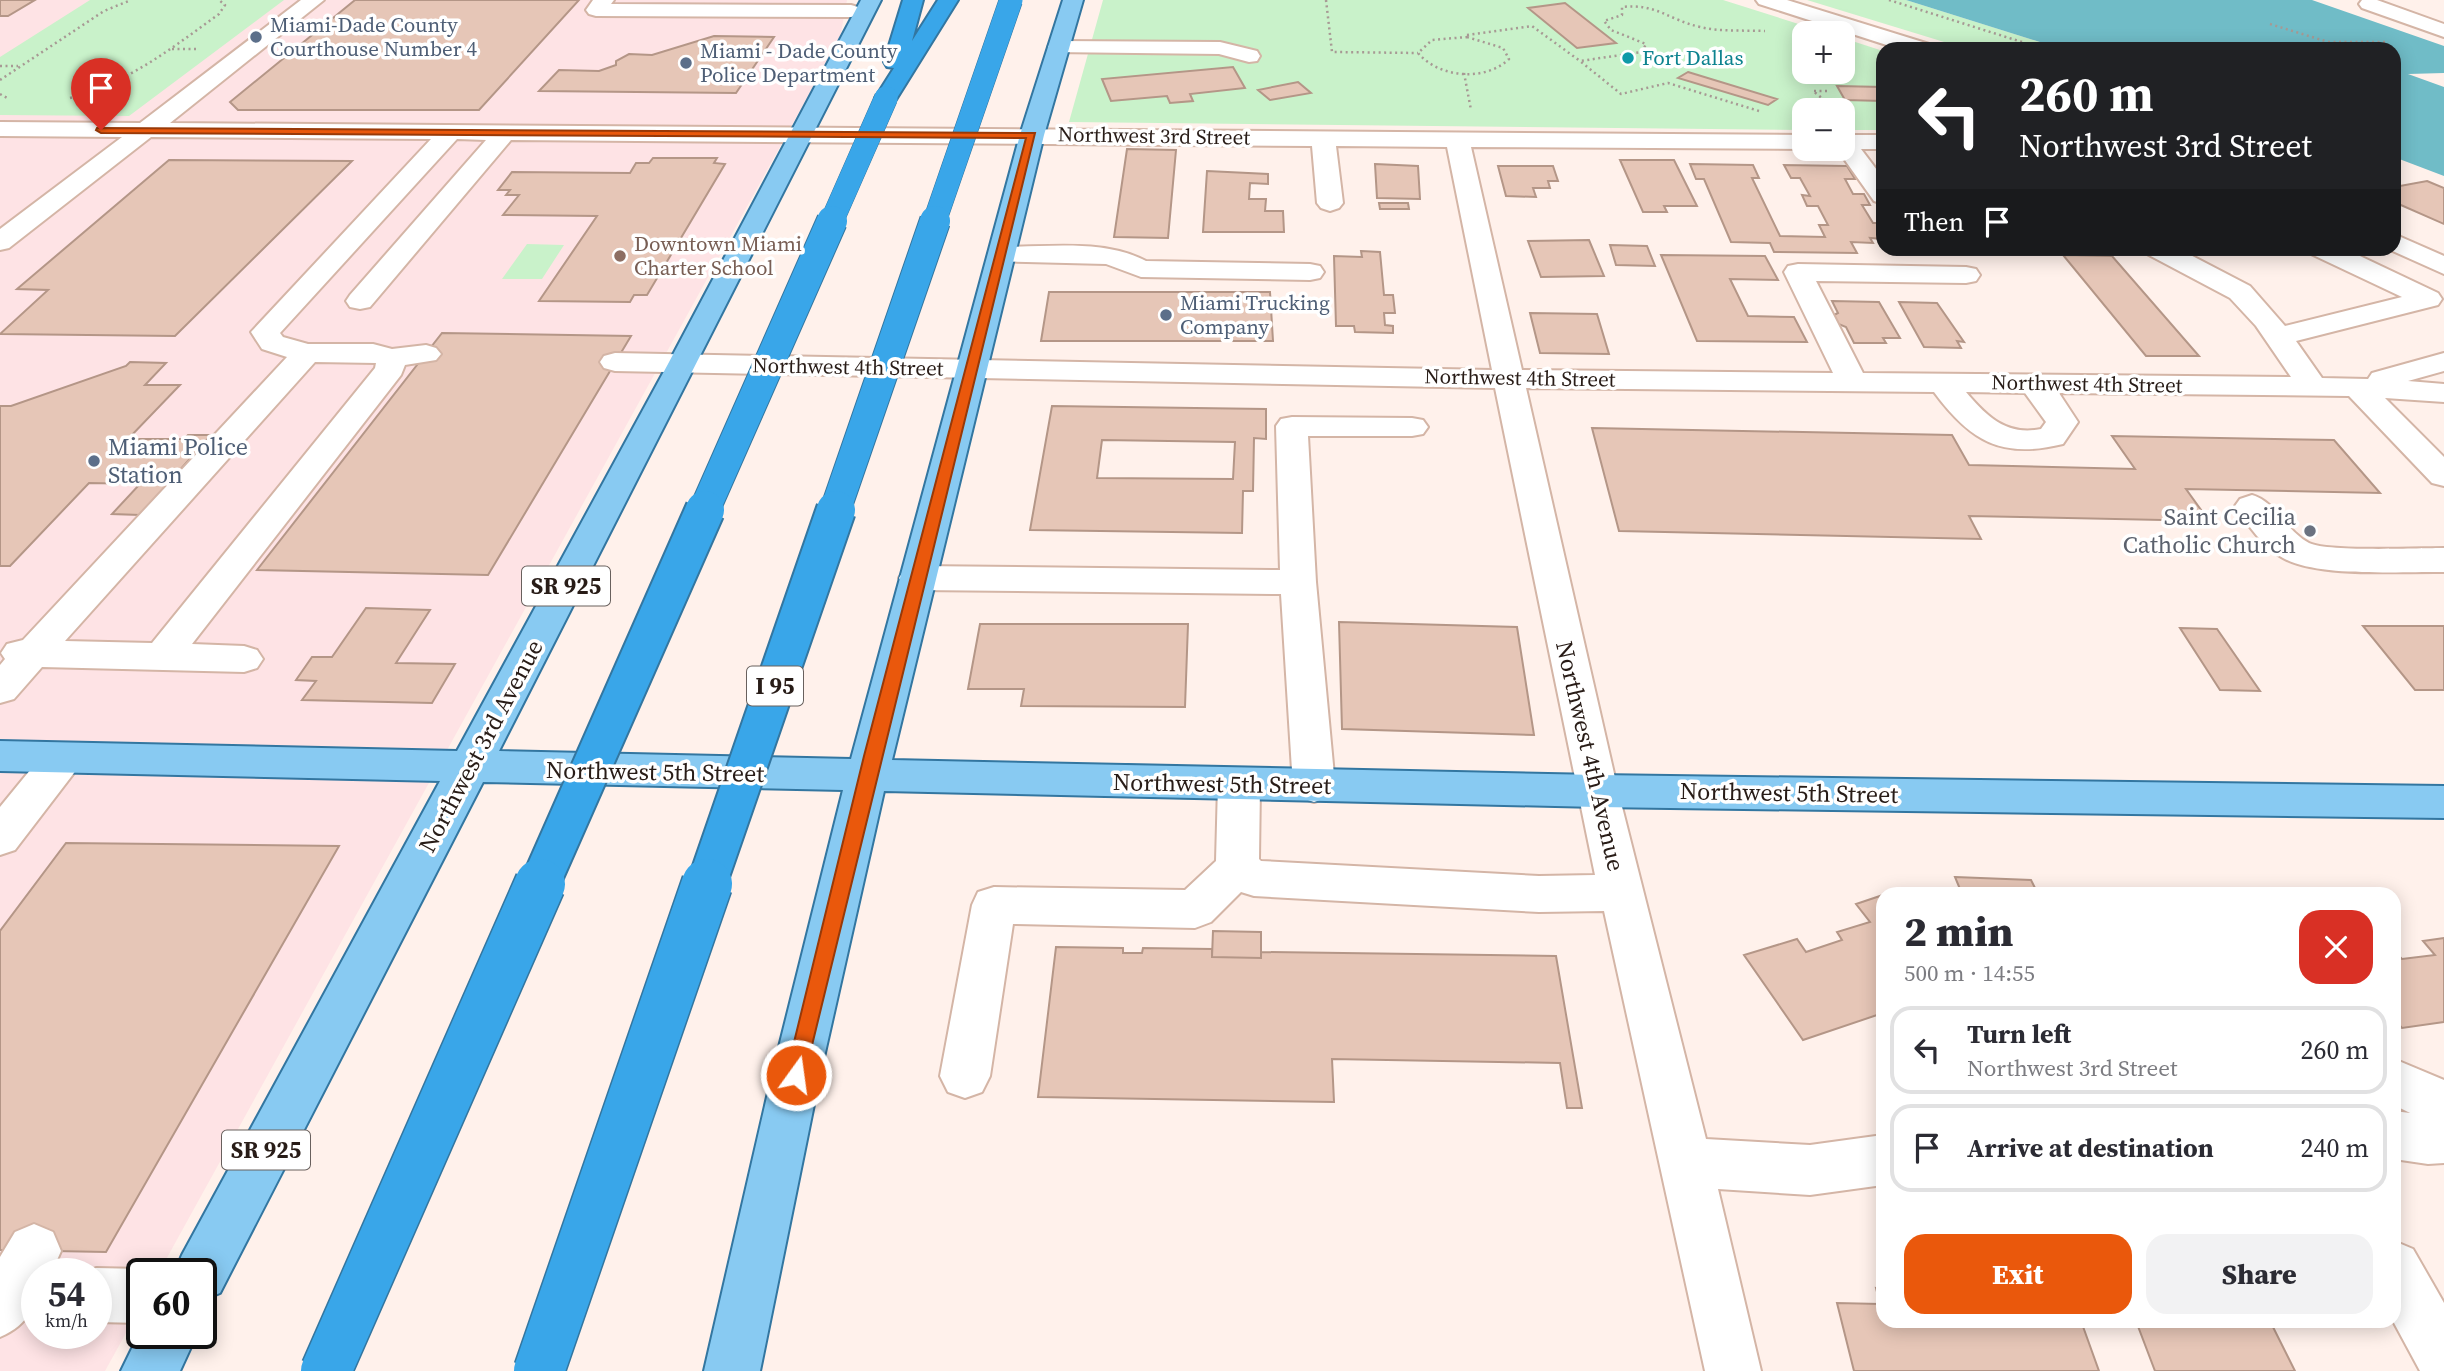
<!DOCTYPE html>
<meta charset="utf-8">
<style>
:root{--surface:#fff;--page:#f2f2f3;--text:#2b2b33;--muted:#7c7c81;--line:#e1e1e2;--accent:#ea580c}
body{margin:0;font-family:"Source Serif 4",serif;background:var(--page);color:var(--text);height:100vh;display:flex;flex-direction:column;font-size:26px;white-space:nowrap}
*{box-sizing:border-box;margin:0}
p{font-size:23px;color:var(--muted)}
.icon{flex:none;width:38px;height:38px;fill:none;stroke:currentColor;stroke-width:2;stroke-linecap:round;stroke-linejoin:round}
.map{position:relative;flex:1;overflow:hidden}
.sheet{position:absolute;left:1876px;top:887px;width:525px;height:441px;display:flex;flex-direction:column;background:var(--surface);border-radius:21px;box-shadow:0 4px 18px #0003}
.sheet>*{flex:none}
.guide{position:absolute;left:1876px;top:42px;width:525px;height:214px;border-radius:21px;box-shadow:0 4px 18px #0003;background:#202124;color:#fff;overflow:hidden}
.buttons{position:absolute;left:1792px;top:21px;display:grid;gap:14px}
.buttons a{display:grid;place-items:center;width:63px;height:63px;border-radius:14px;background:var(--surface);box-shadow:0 4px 18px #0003;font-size:35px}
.speed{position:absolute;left:21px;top:1258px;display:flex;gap:14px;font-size:35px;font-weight:700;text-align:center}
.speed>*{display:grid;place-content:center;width:91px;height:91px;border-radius:50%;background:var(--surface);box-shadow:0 4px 18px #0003;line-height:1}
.speed small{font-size:18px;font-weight:400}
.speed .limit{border:4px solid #111;border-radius:10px;background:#fff;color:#111}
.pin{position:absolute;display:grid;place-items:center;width:60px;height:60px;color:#fff;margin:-72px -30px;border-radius:50% 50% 50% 0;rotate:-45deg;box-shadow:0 0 7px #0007}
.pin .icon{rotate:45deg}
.me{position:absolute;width:77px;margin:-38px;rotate:14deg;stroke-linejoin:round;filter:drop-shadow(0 0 5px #0008)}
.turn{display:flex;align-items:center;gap:24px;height:147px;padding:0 28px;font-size:32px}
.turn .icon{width:91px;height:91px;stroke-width:2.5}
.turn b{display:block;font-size:49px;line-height:60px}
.then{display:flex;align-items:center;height:66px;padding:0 28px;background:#0003;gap:14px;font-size:26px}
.round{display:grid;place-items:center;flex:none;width:74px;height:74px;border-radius:21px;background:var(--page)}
.summary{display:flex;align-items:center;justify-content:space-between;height:119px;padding:0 28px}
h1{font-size:42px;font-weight:800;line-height:52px}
.cta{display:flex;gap:14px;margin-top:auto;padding:14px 28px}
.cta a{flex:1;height:80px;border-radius:21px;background:var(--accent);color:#fff;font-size:28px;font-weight:800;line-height:80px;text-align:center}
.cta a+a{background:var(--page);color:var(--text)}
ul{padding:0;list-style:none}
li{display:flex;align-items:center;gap:21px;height:88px;margin:0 14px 10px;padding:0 14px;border:4px solid var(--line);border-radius:21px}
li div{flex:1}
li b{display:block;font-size:26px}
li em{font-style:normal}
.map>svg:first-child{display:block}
.commercial{fill:#fee3e5;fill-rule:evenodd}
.green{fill:#c9f2ca}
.water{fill:#70bcc7}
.building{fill:#e6c6b7;stroke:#b49687;stroke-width:2;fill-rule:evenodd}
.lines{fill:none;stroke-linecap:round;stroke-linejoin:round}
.minor-casing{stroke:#d4b5a6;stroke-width:4}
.major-casing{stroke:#3376a0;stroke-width:4}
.highway-casing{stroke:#3376a0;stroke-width:4}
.path{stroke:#a79994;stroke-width:2.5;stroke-dasharray:2 3.5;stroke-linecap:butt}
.minor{fill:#fff;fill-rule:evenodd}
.major{fill:#88caf2;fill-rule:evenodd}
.highway{fill:#39a6e9;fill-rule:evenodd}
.highway-bridge-far3-casing{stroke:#3376a0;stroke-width:24;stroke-linecap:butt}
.highway-bridge-far2-casing{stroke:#3376a0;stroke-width:32;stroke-linecap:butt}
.highway-bridge-far1-casing{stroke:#3376a0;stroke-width:42;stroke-linecap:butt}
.highway-bridge-casing{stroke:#3376a0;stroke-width:53;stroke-linecap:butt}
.highway-bridge-far3{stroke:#39a6e9;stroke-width:23}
.highway-bridge-far2{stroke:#39a6e9;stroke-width:30}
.highway-bridge-far1{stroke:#39a6e9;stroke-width:38}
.highway-bridge{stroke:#39a6e9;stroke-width:50}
.route{fill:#ea580c;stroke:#983908;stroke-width:2}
.service-dot{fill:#5c6f8a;stroke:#fff;stroke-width:2.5}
.culture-dot{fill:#0f9aa8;stroke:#fff;stroke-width:2.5}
.education-dot{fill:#8d6e63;stroke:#fff;stroke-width:2.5}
.worship-dot{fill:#6b7280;stroke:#fff;stroke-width:2.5}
.labels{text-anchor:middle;stroke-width:7;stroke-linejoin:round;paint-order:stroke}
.far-service-label{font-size:21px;fill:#4e5e75;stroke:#fff;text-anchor:start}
.far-culture-label{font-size:21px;fill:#0d838f;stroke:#fff;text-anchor:start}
.far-street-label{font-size:21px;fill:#281c17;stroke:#fff}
.far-education-label{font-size:21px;fill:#785e54;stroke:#fff;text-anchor:start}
.shield{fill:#fff;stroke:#68605d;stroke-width:2}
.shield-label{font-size:23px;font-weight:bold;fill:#281c17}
.service-label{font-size:24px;fill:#4e5e75;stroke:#fff;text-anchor:start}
.worship-label{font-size:24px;fill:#5b616d;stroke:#fff;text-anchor:end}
.street-label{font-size:24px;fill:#281c17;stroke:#fff}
</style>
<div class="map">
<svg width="2444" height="1371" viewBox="0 0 2444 1371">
<rect width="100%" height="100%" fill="#fff1eb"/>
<path class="commercial" d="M0,0H847L840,38L158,1274H142V1304L105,1371H0ZM37,1274H96V1334H37Z"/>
<path class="green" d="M90,0H284L129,116L0,115V57Z
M1103,0H1723L1827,33H1804V72H1843V38L1883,51V130H1843V110H1804V130L1069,122Z
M1807,0H1906L2062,49H1967Z
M527,244L564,245L542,279H502Z"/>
<path class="water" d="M1906,0H2312L2444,46V73L2408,74L2444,87V176L2394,157V49H2062Z"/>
<path class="building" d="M0,0H35L8,16H0Z
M355,0H579L479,110H238L230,102Z
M1565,3L1616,43L1577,48L1528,8Z
M714,36L774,37L736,93L539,91L559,70L599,71L616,65V61L629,54L652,55Z
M1233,67L1245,88L1190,94L1193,101L1170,103L1167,96L1111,101L1102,79Z
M1688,72L1777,99L1768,105L1678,78Z
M1298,82L1311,93L1270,100L1258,90Z
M1837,86L1883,87V101L1845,100Z
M1127,149L1176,150L1168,238L1114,237Z
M653,158H717L714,163L725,164L647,295H634L630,302L539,301L597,216L503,215L519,195H506L510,190H498L512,172L630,173L636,163H649Z
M169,160L352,161L175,336L0,334L48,290L17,289Z
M1620,160H1674L1697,206H1664L1667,212H1643Z
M1375,164L1418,166L1420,199L1377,198Z
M1690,164L1753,165L1759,178H1752L1780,236L1825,237L1819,225H1828L1818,206H1807L1802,195L1810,196L1800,178H1791L1784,165L1847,166L1855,179H1845L1853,194H1864L1870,205H1862L1873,223H1881L1883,239L1870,238L1873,243L1851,242L1857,253L1774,252L1770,243L1731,242L1704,179H1696Z
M1498,166H1553L1558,181H1548L1550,188H1533L1536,197L1506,196Z
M1207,171L1268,174V184L1250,183L1249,199H1266L1265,211H1283L1284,232H1203Z
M2427,181L2444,188V224L2394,202V184L2400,186Z
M1379,203H1408L1409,209H1380Z
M1589,240L1604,276L1541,277L1528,241Z
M1610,245L1647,246L1655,266L1616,265Z
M1361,251L1380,252L1384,295H1393L1395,313H1384L1385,325L1393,326V333L1355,332L1354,326H1336L1334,256L1362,257Z
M1661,255L1765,256L1778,280L1730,279L1748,316L1794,317L1807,342L1697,341Z
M2063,255L2112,256L2199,356H2146Z
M1049,292H1270L1273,341H1041Z
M1832,301L1879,302L1900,338H1883L1886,343H1854L1846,327L1836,323L1832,316L1838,313Z
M1899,302L1937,303L1964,342L1957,341L1961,348L1924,347Z
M1530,313L1597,314L1609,354L1540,353Z
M442,333L631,336L488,575L257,570Z
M130,362L166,363L145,385H180L128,439H184L188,435H211L140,515L112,514L140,484L89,483L10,566H0V406H11L126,366Z
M1052,406L1266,409V439L1254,438L1253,491H1243L1242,533L1030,530ZM1102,440L1235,442L1233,479L1097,478Z
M1592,428L1952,435L1969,465L2135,469L2112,436L2334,440L2380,493L2186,489L2209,521L1969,516L1981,539L1619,531Z
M366,608L430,610L396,663L455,664L432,703L302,700L316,681L296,680L312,657H332Z
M1339,622L1517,627L1534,735L1342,729Z
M980,624H1188L1185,707L1021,706L1024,689H968Z
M2363,626H2444V690H2415Z
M2180,628L2217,629L2260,691L2220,690Z
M66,843L339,846L106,1252L0,1250V931Z
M1955,877L2031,880L2038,894H2053H1962Z
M1883,895V1013L1803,1040L1744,955L1797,939L1806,952L1842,940L1837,932L1870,922L1856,904Z
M1213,931L1261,932V958L1212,957Z
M2444,938V1022L2402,1028L2394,1019V951L2402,959L2435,955L2423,941Z
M1056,947L1123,948V953H1142L1143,948L1212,949V957L1261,958V952L1556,956L1582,1108H1567L1560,1063L1332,1059L1334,1102L1038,1097Z
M1876,1288L1883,1289V1321H2081L2099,1371H1854L1837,1303L1880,1304Z
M2136,1321H2270L2295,1371H2155Z"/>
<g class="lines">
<g class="minor-casing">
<path id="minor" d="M301,0H324L170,123L1804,135V149L1471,147L1522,370L1833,373L1784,272L1788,266L1798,264L1966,267L1976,269L1980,275L1976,281L1966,283L1816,281L1863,373L2291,377L2256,326L2230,298L2147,254L2143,248H2177L2250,286L2285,326L2402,297L2311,254L2307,248H2343L2438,293L2442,299L2438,305L2296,341L2322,378L2368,379L2372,373L2444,353V371L2408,381L2444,384V402L2385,398L2444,457V486L2432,483L2349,396L2059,393L2078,422L2063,444C2002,459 1971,442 1934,392L1526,388L1618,791L1706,1139L1810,1145L1883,1135V1185L1810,1195L1718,1189L1761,1371H1705L1604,911L1539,912L1254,896L1241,892L1211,922L1195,928L1013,924L990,1076L982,1092L965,1098L948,1092L940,1076L972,905L978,892L994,887L1185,890L1216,861L1218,785L1224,774L1239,769L1254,774L1260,785L1259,859L1261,861L1539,876L1595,875L1495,388L615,371L604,368L600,362L604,356L615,353L1492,370L1447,147L1336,146L1343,203L1339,208L1330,211L1321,208L1317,203L1312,146L511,140L370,307L360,309L350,307L346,301L350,295L486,140L457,139L280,333L283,337L308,344H373L392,349L426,345L436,348L441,354L436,360L405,365L401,375L192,644L244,646L257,650L263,659L257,668L244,672L42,667L14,699L0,703V665L5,659L1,653L7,644L23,640L287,357L262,349L251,332L431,139L151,137L9,248L0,250V229L122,137L0,136V122L140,123ZM315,362L376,363L375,368L152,643L65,641ZM1966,392L2025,393L2046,422L2041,429C2007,436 1987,417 1966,392Z
M593,0H614L611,4L851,5L858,7L861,11L858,15L851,17L596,16L589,14L586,10Z
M1756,0H1787L1929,44L1932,49H1899L1759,4Z
M2362,0H2377L2444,24V37L2362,8L2359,4Z
M1059,41L1220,42L1257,51L1260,56L1257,61L1249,62L1219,54L1051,52L1048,47L1051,42Z
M1843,135H1883V149H1861L1883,178V204L1874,201L1837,149H1843Z
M2394,234L2444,256V274L2386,248H2394Z
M1002,247C1048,247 1104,239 1146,261L1310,264L1320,266L1324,272L1320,278L1310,280L1141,277L1106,264L992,261L989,255L992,249Z
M1292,417L1412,418L1423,420L1428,427L1423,434L1412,436H1308L1316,582L1335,786L1329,797L1314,802L1299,797L1293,786L1281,594L917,590L904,586L899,578L904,570L917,566L1280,570L1276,426L1281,419Z
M2252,495C2276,502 2286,531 2309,543C2327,552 2418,548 2444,548V572C2401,571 2319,578 2283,558C2263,547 2247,524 2235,506L2240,499Z
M63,743L77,747L83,758L77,769L15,850L0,855V807L49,747Z
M2394,1059L2444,1080V1163L2428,1164L2394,1159V1111L2410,1113L2394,1105Z
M34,1224L53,1232L61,1251L51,1274H37C37,1305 30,1324 0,1337V1257L15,1232Z
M2394,1241L2413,1249L2444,1303V1371H2420L2393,1321Z
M96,1268L142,1269L155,1274H142V1323L96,1322V1274H80Z"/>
</g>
<g class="major-casing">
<path id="major" d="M861,0H881L499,751L851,759L1020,135L1063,0H1083L1044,135L892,760L1597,775L2444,786V818L1597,807L884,791L820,1075L760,1371H704L772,1075L843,790L483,782L220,1293L201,1301V1274H174L182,1255L440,781L0,771V741L457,751L668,364Z
M142,1328V1334H197L180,1371H121Z"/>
</g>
<g class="highway-casing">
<path id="highway" d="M903,0H923L912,41L938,0H958L897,98L894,103H878L875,98L894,68L887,67L884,62Z"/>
</g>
<path class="path" d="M1326,0L1332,52L1418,53
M1889,0L2044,49
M2270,24L2351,49
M1467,35L1532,26L1580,61
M1467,37L1503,48L1509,59C1485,82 1439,78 1418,53L1432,40Z
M2328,42H2385
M172,49H198
M0,66H18
M1464,73L1471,110
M0,80L104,11L131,0
M1827,91H1813L1837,110
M0,94L9,99
M70,98C128,83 172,48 219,14L225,5L219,0
M1759,111L1668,83L1621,94L1580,61L1642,52L1646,44L1611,30L1604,21L1622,15V7C1656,3 1669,20 1700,27C1721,32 1743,30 1765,31"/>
<use href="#minor" class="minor"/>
<use href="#major" class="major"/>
<use href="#highway" class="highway"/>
<g class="highway-bridge-far3-casing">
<path id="highway-bridge-far3" d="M831,223L886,98
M934,223L1011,0"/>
</g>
<g class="highway-bridge-far2-casing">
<path id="highway-bridge-far2" d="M704,511L832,221
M835,511L935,221"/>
</g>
<g class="highway-bridge-far1-casing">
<path id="highway-bridge-far1" d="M539,886L705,510
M706,886L836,510"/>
</g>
<g class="highway-bridge-casing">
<path id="highway-bridge" d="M326,1371L540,884
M539,1371L707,884"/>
</g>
<use href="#highway-bridge-far3" class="highway-bridge-far3"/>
<use href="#highway-bridge-far2" class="highway-bridge-far2"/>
<use href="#highway-bridge-far1" class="highway-bridge-far1"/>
<use href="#highway-bridge" class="highway-bridge"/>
</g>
<path class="route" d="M97,128L1035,133L803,1082L796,1085L789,1082L786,1075L864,756L1026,138L101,133L96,130Z"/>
<g class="service-dot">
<circle cx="256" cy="37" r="7"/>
<circle cx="686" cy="63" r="7"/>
<circle cx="1166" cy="315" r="7"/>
<circle cx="94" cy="461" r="7"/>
</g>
<circle class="culture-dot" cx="1628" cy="58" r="7"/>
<circle class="education-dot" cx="620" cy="256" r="7"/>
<circle class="worship-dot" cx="2310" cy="531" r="7"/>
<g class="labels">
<g class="far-service-label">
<text x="270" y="32">Miami-Dade County<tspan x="270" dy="24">Courthouse Number 4</tspan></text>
<text x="700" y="58">Miami - Dade County<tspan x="700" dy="24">Police Department</tspan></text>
<text x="1180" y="310">Miami Trucking<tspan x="1180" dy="24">Company</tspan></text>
</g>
<g class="far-culture-label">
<text x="1642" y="65">Fort Dallas</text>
</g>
<g class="far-street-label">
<text transform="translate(1154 136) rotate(1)" y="7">Northwest 3rd Street</text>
<text transform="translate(848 367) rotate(1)" y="7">Northwest 4th Street</text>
<text transform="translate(1520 378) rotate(1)" y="7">Northwest 4th Street</text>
<text transform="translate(2087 384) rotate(1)" y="7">Northwest 4th Street</text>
</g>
<g class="far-education-label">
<text x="634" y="251">Downtown Miami<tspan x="634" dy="24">Charter School</tspan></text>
</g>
<g class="shield">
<rect x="522" y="566.5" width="88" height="39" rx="5"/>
<rect x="747" y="666.5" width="56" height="39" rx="5"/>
<rect x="222" y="1130.5" width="88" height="39" rx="5"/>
</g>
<g class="shield-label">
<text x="566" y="594">SR 925</text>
<text x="775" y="694">I 95</text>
<text x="266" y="1158">SR 925</text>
</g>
<g class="service-label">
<text x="108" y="455">Miami Police<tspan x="108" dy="28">Station</tspan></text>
</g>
<g class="worship-label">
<text x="2296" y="525">Saint Cecilia<tspan x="2296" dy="28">Catholic Church</tspan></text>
</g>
<g class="street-label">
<text transform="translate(481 746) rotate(-62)" y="8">Northwest 3rd Avenue</text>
<text transform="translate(1590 756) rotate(77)" y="8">Northwest 4th Avenue</text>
<text transform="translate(655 772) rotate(1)" y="8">Northwest 5th Street</text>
<text transform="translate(1222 784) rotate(1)" y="8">Northwest 5th Street</text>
<text transform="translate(1789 793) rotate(1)" y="8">Northwest 5th Street</text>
</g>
</g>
</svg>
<div class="buttons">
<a>+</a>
<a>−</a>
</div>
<div class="speed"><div>54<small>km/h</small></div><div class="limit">60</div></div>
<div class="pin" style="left:101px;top:130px;background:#d93025"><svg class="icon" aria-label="arrive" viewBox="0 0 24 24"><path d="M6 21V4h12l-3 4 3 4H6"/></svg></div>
<svg class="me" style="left:796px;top:1075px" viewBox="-20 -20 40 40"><circle r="17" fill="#ea580c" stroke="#fff" stroke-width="3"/><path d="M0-11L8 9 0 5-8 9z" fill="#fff"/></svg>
<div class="guide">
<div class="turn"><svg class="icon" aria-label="left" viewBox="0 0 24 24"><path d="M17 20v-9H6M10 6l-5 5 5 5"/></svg><div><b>260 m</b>Northwest 3rd Street</div></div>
<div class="then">Then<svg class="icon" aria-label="arrive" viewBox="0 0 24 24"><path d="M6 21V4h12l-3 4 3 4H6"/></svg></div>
</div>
<section class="sheet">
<div class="summary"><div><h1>2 min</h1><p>500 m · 14:55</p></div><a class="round" style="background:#d93025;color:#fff"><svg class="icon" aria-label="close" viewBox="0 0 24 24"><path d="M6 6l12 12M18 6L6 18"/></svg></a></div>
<ul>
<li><svg class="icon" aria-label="left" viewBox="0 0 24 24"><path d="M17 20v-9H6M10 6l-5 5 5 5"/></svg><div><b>Turn left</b><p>Northwest 3rd Street</p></div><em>260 m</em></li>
<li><svg class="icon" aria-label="arrive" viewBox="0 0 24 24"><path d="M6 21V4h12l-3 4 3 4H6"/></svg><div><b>Arrive at destination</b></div><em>240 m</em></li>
</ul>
<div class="cta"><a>Exit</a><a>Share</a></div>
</section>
</div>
